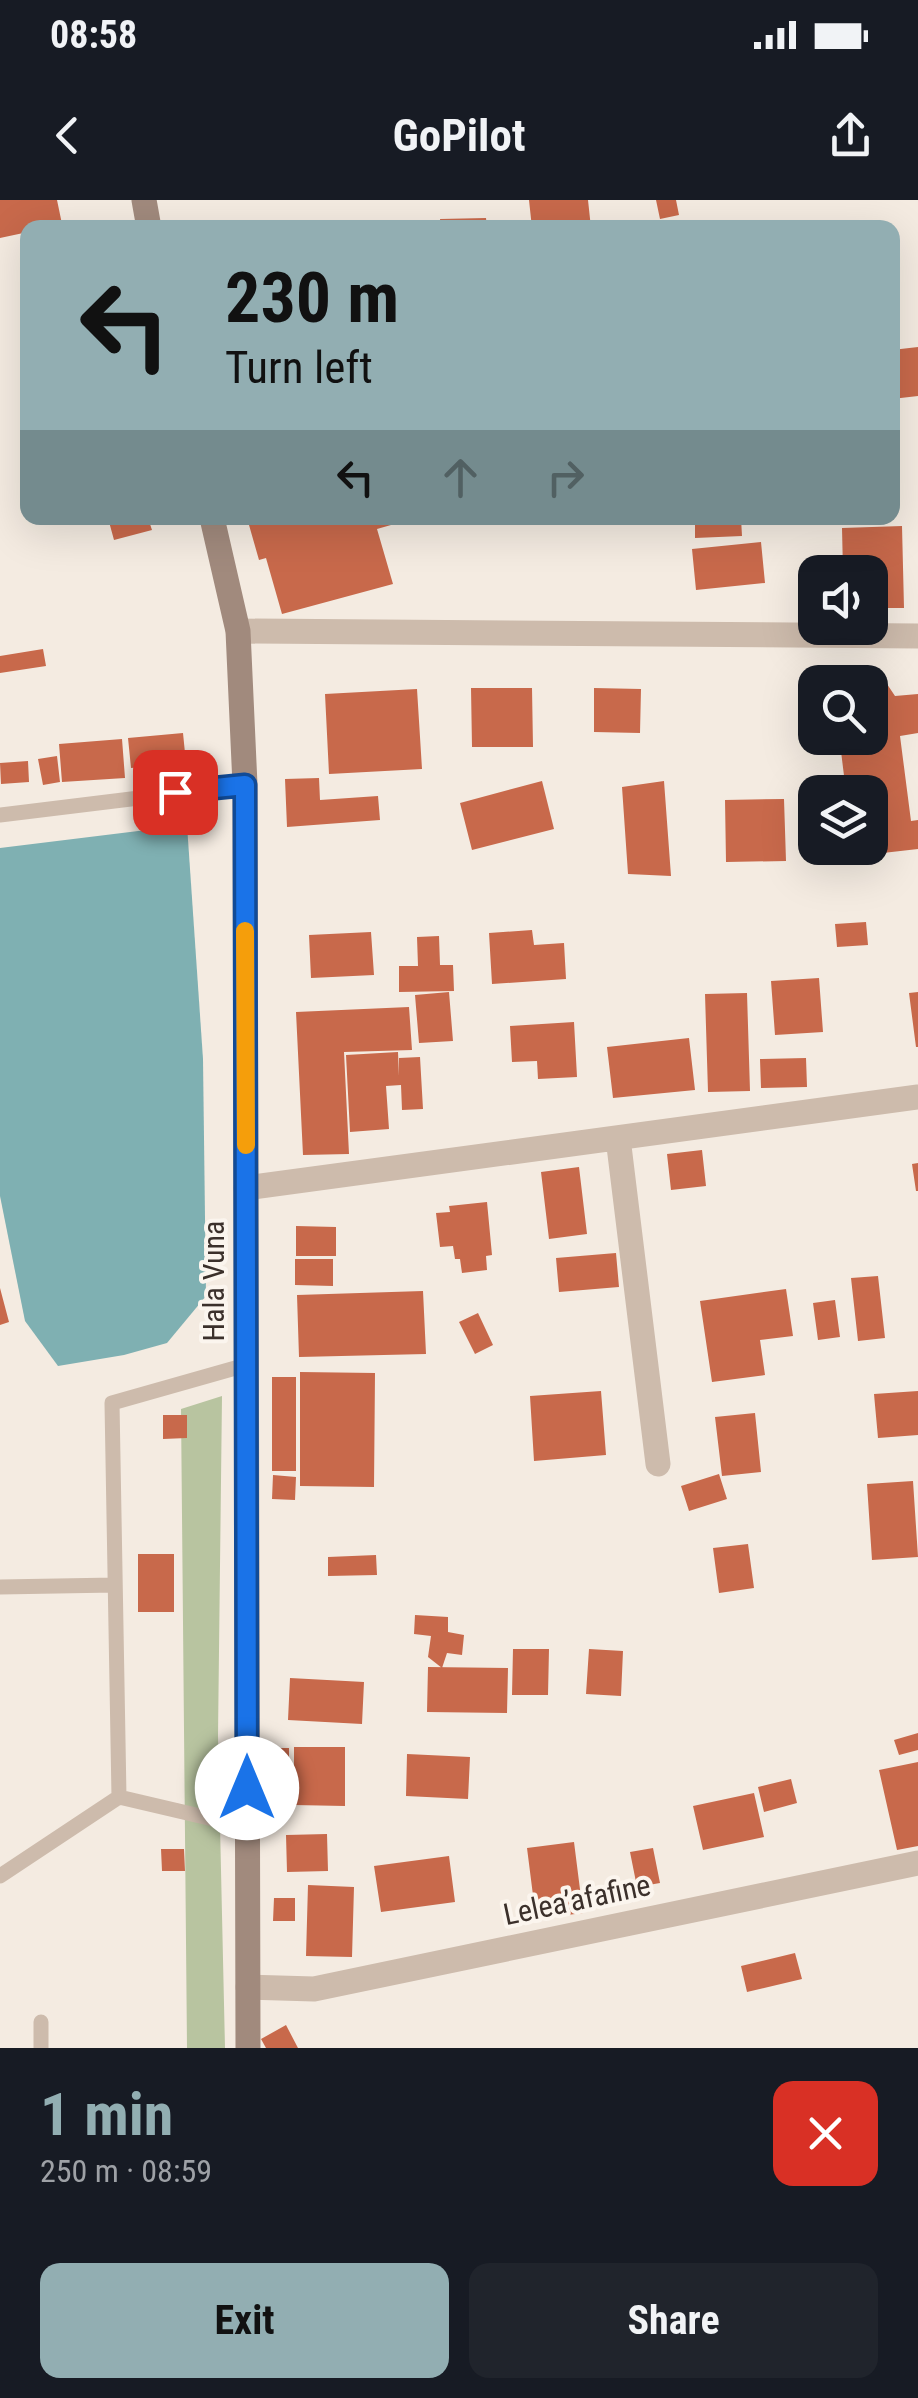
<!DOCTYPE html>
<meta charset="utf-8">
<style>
:root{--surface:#171b24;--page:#20242c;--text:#f1f3f6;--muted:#9ea1a6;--accent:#92aeb2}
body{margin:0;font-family:"Roboto Condensed",sans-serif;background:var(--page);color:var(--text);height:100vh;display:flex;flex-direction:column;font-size:38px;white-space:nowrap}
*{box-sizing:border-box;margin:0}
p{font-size:32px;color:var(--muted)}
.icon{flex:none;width:55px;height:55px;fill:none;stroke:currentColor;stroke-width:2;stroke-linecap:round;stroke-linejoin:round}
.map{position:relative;height:1848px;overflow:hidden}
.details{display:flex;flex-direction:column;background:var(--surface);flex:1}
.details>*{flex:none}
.banner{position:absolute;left:20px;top:20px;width:880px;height:305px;border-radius:20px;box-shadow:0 10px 40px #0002;background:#92aeb2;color:#111;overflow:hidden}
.fabs{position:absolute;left:798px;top:355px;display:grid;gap:20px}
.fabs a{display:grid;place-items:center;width:90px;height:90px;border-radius:20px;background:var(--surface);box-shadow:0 10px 40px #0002;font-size:50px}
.pin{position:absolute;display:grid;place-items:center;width:85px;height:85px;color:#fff;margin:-42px;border-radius:20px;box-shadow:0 5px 15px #0006}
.me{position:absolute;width:110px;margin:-55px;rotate:0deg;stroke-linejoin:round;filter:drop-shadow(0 0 8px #0008)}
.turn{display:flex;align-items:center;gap:35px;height:210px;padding:0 40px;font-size:45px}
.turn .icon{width:130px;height:130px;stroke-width:2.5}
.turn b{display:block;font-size:70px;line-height:85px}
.lanes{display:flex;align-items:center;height:95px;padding:0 40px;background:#0003;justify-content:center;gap:50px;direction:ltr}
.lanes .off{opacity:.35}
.round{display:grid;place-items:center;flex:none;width:105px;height:105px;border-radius:20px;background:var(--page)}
.headline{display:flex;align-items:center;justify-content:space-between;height:170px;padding:0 40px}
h1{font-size:60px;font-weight:700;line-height:75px;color:var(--accent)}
.button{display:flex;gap:20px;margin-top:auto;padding:20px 40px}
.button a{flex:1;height:115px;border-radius:20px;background:var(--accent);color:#111;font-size:40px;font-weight:700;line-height:115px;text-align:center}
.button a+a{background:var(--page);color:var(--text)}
.status{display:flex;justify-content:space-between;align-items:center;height:70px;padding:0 50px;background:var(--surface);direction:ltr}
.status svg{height:28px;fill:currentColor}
header{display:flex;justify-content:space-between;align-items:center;height:130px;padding:0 40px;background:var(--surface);font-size:45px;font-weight:700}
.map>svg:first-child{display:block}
.green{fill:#b8c4a0}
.water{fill:#7fb0b2}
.building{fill:#c8694b}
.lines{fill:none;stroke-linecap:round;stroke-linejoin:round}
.lane{stroke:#cdbbac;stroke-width:15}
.street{stroke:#cdbbac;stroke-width:25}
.secondary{stroke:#a18a7d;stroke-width:25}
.route-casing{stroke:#114b97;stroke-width:25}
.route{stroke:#1a73e8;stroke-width:18}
.slow{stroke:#f59e0b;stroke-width:18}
.labels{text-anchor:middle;stroke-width:8;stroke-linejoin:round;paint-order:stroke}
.street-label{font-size:30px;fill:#3b302b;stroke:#fbf5ee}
</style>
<div class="status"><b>08:58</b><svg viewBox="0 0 49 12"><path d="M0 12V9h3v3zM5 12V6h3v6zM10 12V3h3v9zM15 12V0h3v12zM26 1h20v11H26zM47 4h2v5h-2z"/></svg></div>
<header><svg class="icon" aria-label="back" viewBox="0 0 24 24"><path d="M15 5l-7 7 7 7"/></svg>GoPilot<svg class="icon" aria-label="share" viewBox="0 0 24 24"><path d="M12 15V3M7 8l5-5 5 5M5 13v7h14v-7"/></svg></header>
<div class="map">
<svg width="918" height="1848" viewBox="0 0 918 1848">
<rect width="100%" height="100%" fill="#f4ebe1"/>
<path class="green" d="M222,1196L218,1536L225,1848H187L181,1209Z"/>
<path class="water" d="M187,625L203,859L206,1096L167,1143L124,1155L58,1166L25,1121L0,996V648Z"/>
<path class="building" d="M0,0H57L62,24L28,28V32L0,38Z
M529,0H588L591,28H532Z
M656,0H676L679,15L660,19Z
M486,18L487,28H441L440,19Z
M918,147V196L892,199V150Z
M108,318H148L152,330L114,340Z
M247,318H389L391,325L377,329L393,384L282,414L266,358L259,360Z
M695,318H741L742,336L695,338Z
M902,326L904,408H870V372H843L842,328Z
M761,342L765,383L696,390L692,349Z
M43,449L46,466L0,473V456Z
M862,473L883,478L895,496L918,494V533L900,536L911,621L918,620V649L830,659L829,648H870V592H846L840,543L813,548L808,506H815V538H870V482H844Z
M471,488H532L533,547H472Z
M594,488L641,489L640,533L594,532Z
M417,489L422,569L329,574L325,494Z
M183,533L186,563L131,568L128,538Z
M122,539L125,578L62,582L59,544Z
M57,556L60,582L43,585L38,559Z
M28,561L29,582L1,584L0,563Z
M319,578L320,600L378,596L380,620L287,627L285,579Z
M542,581L554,629L472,650L460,603Z
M664,581L671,676L628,674L622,587Z
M784,599L786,661L726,662L725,600Z
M866,722L868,745L837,747L835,724Z
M532,730L534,745L564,743L566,779L492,784L489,733Z
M371,732L374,775L311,778L309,735Z
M439,736L440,765H453L454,791L399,792V766H418L417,737Z
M819,778L823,832L775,835L771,781Z
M449,792L453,841L419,843L415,795Z
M918,792V847H916L909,793Z
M747,793L750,891L708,892L705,794Z
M409,807L412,850L344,852L349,954L303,955L296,812Z
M574,822L577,877L538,879L537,861L512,862L510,826Z
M689,838L695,890L613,898L607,847Z
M398,852L399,876V858L420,857L423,909L402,910L401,885L386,886L389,929L350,932L346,855Z
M806,858L807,887L761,888L760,859Z
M702,950L706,986L671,990L667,954Z
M918,963V991H916L912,964Z
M579,967L587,1034L549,1039L541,972Z
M487,1002L492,1055L486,1056L487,1070L462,1073L460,1059H455L453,1046L440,1047L436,1013L450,1012L449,1006Z
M296,1026L336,1027V1056H296Z
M616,1053L619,1087L559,1092L556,1058Z
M295,1059H333V1086L295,1085Z
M878,1076L885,1138L858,1141L851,1078Z
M0,1088L9,1122L0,1125Z
M786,1089L793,1136L760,1140L765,1175L712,1182L700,1101Z
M423,1091L426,1154L299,1157L297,1095Z
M835,1100L840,1137L818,1140L813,1103Z
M478,1113L493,1145L475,1154L459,1122Z
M300,1172L375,1173L374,1287L300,1286Z
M272,1177H296V1271H272Z
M601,1191L606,1255L534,1261L530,1196Z
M918,1191V1235L878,1238L874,1194Z
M755,1213L761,1272L722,1276L715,1217Z
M163,1215H187V1238L163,1239Z
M719,1274L727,1299L689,1311L681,1286Z
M273,1275L296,1277L295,1300L272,1299Z
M913,1281L918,1357L872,1360L867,1284Z
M748,1344L754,1388L719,1393L713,1348Z
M138,1354H174V1412H138Z
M376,1355L377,1375L328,1376V1357Z
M415,1415L448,1417V1432L464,1435L462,1455L447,1453L442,1468L428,1457L431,1436L414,1434Z
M513,1449H549L548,1495H512Z
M589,1449L623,1451L621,1496L586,1494Z
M428,1467L508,1468L507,1513L427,1512Z
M290,1478L364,1482L362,1524L288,1520Z
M918,1533V1550L899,1555L894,1540Z
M294,1547H345V1606L294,1605Z
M268,1548H289V1579H267Z
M407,1554L470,1557L468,1599L406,1596Z
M918,1562V1646L897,1650L879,1570Z
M791,1579L797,1603L764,1612L758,1587Z
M754,1593L764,1637L703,1650L693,1606Z
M327,1634L328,1671L287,1672L286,1635Z
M574,1642L583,1713L536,1719L527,1648Z
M653,1648L660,1683L637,1687L630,1652Z
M161,1649H184L185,1671H162Z
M449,1656L455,1702L381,1712L374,1666Z
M308,1685L354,1687L352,1757L306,1756Z
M274,1698H295V1721H273Z
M795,1753L802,1779L747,1792L741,1766Z
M286,1825L298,1848H266L261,1839Z"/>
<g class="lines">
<path class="lane" d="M0,615L245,585
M246,1165L112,1203L119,1597L247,1627
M0,1387L115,1385
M0,1676L119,1597
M41,1848V1822"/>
<path class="street" d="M238,431L918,436
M618,938L658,1264
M246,988L918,897
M248,1787L314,1789L918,1663"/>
<path class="secondary" d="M144,0L149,28
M212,318L238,431L245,585L248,1848"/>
</g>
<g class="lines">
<g class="route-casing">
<path id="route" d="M175,592L245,585L247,1588"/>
</g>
<use href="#route" class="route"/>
<path class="slow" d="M245,731L246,945"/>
</g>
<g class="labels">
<g class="street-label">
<text transform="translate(214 1081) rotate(-90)" y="10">Hala Vuna</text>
<text transform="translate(577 1700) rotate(-12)" y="10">Lelea’afafine</text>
</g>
</g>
</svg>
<div class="fabs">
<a><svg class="icon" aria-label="sound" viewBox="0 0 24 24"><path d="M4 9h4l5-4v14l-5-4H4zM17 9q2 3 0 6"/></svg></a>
<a><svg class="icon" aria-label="search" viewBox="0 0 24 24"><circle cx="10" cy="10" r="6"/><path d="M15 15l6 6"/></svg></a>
<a><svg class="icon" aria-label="layers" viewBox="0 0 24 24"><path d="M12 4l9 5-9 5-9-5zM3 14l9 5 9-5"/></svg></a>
</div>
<div class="pin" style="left:175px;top:592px;background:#d93025"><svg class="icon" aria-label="arrive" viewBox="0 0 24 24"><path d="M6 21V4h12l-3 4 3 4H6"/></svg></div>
<svg class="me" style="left:247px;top:1588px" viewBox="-20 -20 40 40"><circle r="19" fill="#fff"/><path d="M0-13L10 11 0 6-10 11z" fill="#1a73e8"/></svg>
<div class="banner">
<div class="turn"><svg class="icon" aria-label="left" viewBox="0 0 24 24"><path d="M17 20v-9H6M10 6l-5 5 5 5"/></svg><div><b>230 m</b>Turn left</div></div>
<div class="lanes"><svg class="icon" aria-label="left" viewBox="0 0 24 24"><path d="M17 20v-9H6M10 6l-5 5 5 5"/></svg><svg class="icon off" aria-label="ahead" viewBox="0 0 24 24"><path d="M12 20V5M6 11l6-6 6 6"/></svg><svg class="icon off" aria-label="right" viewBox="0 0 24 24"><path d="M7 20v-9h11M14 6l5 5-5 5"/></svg></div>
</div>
</div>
<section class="details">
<div class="headline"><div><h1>1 min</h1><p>250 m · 08:59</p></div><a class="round" style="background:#d93025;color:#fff"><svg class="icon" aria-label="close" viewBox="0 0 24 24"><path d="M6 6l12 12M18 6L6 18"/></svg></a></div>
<div class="button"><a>Exit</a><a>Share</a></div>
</section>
